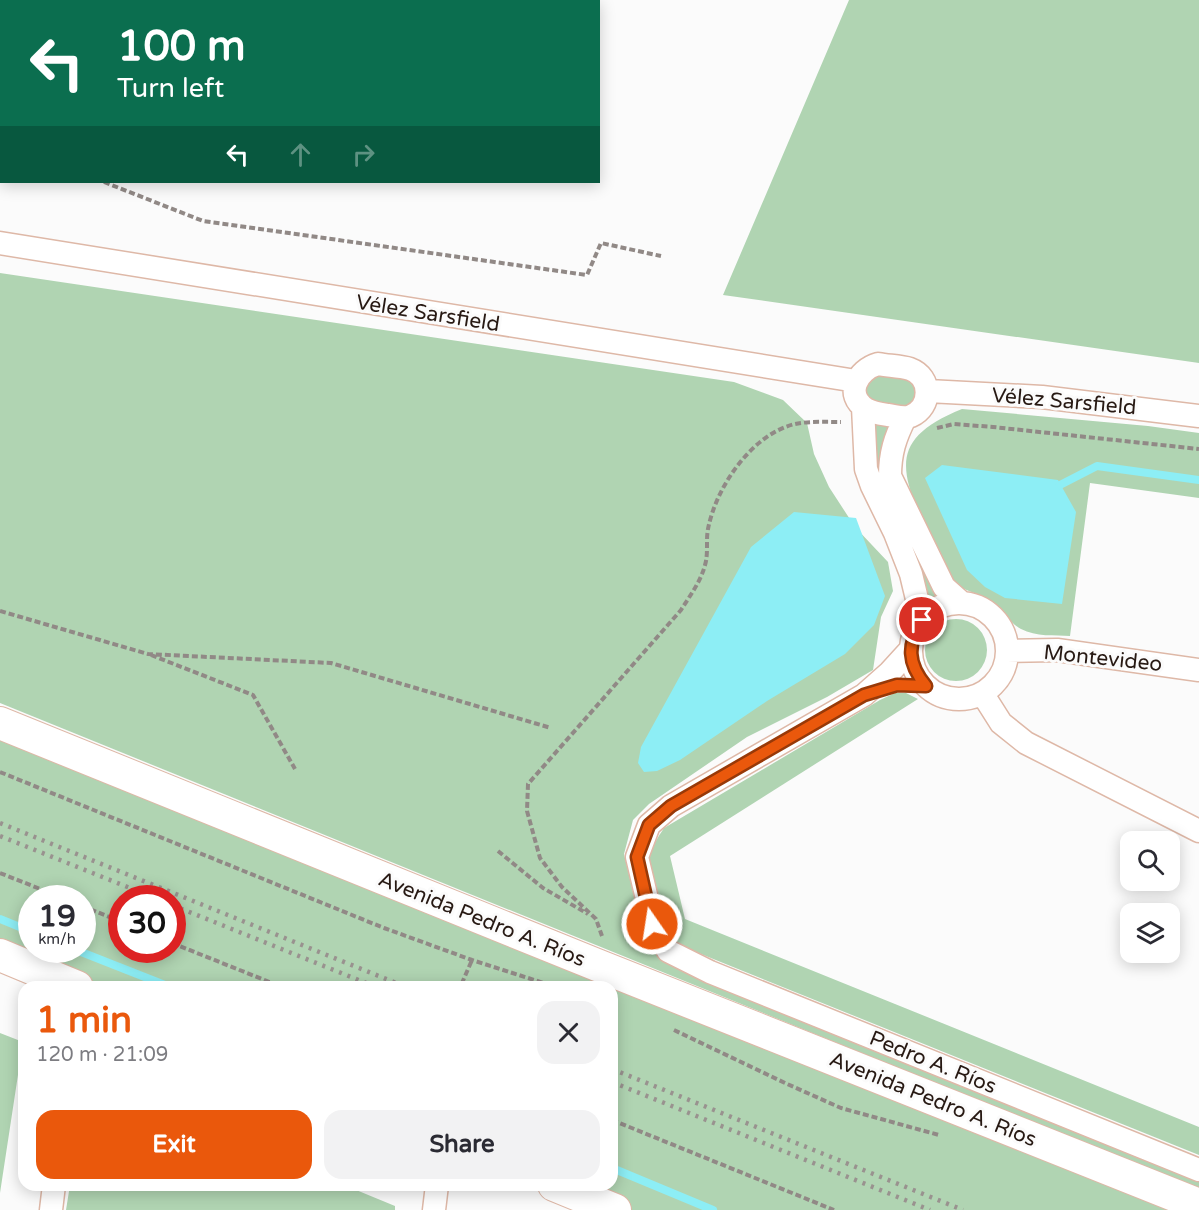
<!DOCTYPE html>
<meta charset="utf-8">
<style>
:root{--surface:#fff;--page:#f2f2f3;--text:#2b2b33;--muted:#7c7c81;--accent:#ea580c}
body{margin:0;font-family:"Varela Round",sans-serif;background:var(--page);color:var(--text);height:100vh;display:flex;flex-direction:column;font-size:22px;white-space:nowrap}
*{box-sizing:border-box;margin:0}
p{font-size:20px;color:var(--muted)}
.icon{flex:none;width:33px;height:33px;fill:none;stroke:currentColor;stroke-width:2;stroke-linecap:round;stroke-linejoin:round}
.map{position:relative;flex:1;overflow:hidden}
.sheet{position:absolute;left:18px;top:981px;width:600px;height:210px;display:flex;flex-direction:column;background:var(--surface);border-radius:18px;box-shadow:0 3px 15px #0003}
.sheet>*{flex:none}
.guide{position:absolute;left:0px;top:0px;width:600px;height:183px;box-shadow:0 3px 15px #0003;background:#0b6e4f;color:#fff;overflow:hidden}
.tools{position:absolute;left:1120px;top:831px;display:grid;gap:12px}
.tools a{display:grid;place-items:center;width:60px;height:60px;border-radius:12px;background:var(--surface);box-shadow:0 3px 15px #0003;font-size:30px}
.speed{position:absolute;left:18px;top:885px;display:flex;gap:12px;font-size:30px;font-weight:700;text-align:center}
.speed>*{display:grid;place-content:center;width:78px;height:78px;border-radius:50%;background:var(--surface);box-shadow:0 3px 15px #0003;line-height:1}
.speed small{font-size:15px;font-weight:400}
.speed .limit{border:9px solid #d22;background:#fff;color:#111}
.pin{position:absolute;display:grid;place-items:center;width:51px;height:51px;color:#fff;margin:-26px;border:3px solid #fff;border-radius:50%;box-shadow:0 2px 6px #0007}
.me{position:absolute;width:66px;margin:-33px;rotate:347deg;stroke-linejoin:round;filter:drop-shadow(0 0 4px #0008)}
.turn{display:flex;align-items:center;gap:21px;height:126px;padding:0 18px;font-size:27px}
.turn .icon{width:78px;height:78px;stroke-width:2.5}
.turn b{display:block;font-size:42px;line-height:51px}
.lanes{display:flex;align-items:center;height:57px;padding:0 18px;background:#0003;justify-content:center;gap:30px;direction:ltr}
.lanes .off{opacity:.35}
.round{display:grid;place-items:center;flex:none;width:63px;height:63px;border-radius:18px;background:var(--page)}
.head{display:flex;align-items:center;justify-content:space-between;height:102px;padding:0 18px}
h1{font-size:36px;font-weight:700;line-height:45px;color:var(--accent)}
.button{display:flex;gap:12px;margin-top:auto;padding:12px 18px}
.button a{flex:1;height:69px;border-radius:18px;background:var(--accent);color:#fff;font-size:24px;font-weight:700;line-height:69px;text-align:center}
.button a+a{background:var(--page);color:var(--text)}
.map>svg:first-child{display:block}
.green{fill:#b0d4b2;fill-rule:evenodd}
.water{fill:#8deef5}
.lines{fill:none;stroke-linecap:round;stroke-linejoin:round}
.stream{stroke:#8deef5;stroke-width:8}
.street-casing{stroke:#deb8a7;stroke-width:25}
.secondary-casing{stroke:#deb8a7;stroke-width:34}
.path{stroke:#918986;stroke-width:4;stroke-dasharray:6 3;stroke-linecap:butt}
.street{stroke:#fff;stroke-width:22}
.secondary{stroke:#fff;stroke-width:32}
.rail{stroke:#99928f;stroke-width:4.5;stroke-dasharray:3 6;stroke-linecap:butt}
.route-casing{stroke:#983908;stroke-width:15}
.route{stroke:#ea580c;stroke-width:10}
.labels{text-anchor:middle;stroke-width:6;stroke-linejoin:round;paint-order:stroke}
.street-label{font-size:21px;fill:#271913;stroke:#fbfbfb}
</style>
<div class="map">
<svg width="1199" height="1210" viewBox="0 0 1199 1210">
<rect width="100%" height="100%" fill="#fbfbfb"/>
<path class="green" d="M849,0H1199V363L723,295Z
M0,273L734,382L783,400L807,423L814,454L829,487L855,527L888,562L893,591L881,617L873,670L827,697L747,737L649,804L633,820L624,854L643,934L654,953L671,963L1199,1175V1190L0,703Z
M874,372L913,378L919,399L902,412L865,398L864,383Z
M962,409L1148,426L1199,433V498L1090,483L1070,636C1055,635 1036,637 1021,629C1010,623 1004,612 995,604C981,592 959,592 948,576C938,562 932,543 925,527C897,466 893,437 962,409Z
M877,419L891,422L887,438L947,598L933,601L925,609L874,476L873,436Z
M925 650a31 31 0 1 1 62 0a31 31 0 1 1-62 0Z
M895,693H906L918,699L670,856L685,919L1199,1127V1155L696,952C691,950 684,948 679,944C663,932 646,877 650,857C652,846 658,837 664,828L880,700Z
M0,723L1199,1210H615L554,1185H612V987H77L0,955ZM32,898H82V950H32ZM122,898H172V950H122Z
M0,1033L23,1042L0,1193Z
M70,1185H344L395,1206V1210H66Z"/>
<path class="water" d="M942,465L1058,480L1076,512L1062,604L1005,598L985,587L967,570L925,478Z
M794,512L856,518L885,596L874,625L845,654L767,701L680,760L657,771L644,772L638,763L641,747L751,547Z"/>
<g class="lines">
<path class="stream" d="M1060,485L1097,466L1199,480
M0,919L32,932
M76,950L170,987
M612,1168L713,1210"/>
<g class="street-casing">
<path id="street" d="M0,243L856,381
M878,364C888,366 900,366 910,369C932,377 932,407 911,416C904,419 896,416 888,415C881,414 873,413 866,409C844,395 857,370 878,364Z
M928,391L1042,397L1199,416
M863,407L866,469L872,486L895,533L911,574L922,620
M905,418C895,438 890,453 890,476L944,587L962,603
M911 651a48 48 0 1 1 96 0a48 48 0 1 1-96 0Z
M911,649L890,672L864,695L671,806L649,825L637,857L653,924L668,951L710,972L1199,1170
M1007,651L1057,650L1199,670
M982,693L1001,723L1026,743L1199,831
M51,1210L54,1185
M434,1210L437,1185"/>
</g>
<g class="secondary-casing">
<path id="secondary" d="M0,723L597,965L1199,1205
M0,955L77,987
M554,1185L615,1210"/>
</g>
<path class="path" d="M0,140H2
M104,182L203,221L587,275L601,243L661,256
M937,428L954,424L993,427L1199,449
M0,611L148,654L331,663L551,728
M151,655L253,695L295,769
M0,772L384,928L472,960L556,987
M498,851L543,888L588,914
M0,873L63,898
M82,906L122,922
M602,936L596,919L562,887L540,858L527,811L528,784L681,610C691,594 702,580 706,561C708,550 706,539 708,529C716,487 752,434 795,424C809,421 827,422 841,422
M172,943L282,987
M453,987L462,983L472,960
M674,1030L785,1083L841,1108L939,1135
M612,1120L834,1210"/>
<use href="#street" class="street"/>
<use href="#secondary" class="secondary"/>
<path class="rail" d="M0,823L406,987
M0,836L155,898
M172,905L376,987
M612,1069L963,1210
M612,1082L930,1210"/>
</g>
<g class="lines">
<g class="route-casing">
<path id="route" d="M652,924L637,857L649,825L671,806L864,695L897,685L926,686C907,663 907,645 922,620"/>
</g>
<use href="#route" class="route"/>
</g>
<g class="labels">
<g class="street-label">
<text transform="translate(428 313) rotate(9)" y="7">Vélez Sarsfield</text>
<text transform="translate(1064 401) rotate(5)" y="7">Vélez Sarsfield</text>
<text transform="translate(1103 658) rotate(6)" y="7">Montevideo</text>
<text transform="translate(482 919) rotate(22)" y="7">Avenida Pedro A. Ríos</text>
<text transform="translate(933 1062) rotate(22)" y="7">Pedro A. Ríos</text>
<text transform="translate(933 1099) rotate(22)" y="7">Avenida Pedro A. Ríos</text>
</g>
</g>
</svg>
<div class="tools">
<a><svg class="icon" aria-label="search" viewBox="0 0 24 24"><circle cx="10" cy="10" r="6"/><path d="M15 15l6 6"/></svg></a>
<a><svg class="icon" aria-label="layers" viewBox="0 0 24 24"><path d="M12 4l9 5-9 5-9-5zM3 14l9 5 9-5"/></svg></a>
</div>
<div class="speed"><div>19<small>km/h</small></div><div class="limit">30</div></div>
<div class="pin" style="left:922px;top:620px;background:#d93025"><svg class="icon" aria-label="arrive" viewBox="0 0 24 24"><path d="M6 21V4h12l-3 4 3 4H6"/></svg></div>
<svg class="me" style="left:652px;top:924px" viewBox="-20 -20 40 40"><circle r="17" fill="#ea580c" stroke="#fff" stroke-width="3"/><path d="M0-11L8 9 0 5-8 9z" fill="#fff"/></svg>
<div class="guide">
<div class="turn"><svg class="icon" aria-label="left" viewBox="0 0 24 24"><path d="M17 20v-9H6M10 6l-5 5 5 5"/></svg><div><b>100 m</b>Turn left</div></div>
<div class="lanes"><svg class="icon" aria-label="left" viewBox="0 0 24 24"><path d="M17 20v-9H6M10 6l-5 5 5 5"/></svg><svg class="icon off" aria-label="ahead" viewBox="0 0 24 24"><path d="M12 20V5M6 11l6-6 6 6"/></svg><svg class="icon off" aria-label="right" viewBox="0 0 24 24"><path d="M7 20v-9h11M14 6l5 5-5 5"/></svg></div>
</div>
<section class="sheet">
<div class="head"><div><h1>1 min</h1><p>120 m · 21:09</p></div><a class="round"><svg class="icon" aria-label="close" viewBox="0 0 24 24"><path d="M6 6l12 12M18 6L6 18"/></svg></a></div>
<div class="button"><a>Exit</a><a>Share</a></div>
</section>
</div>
